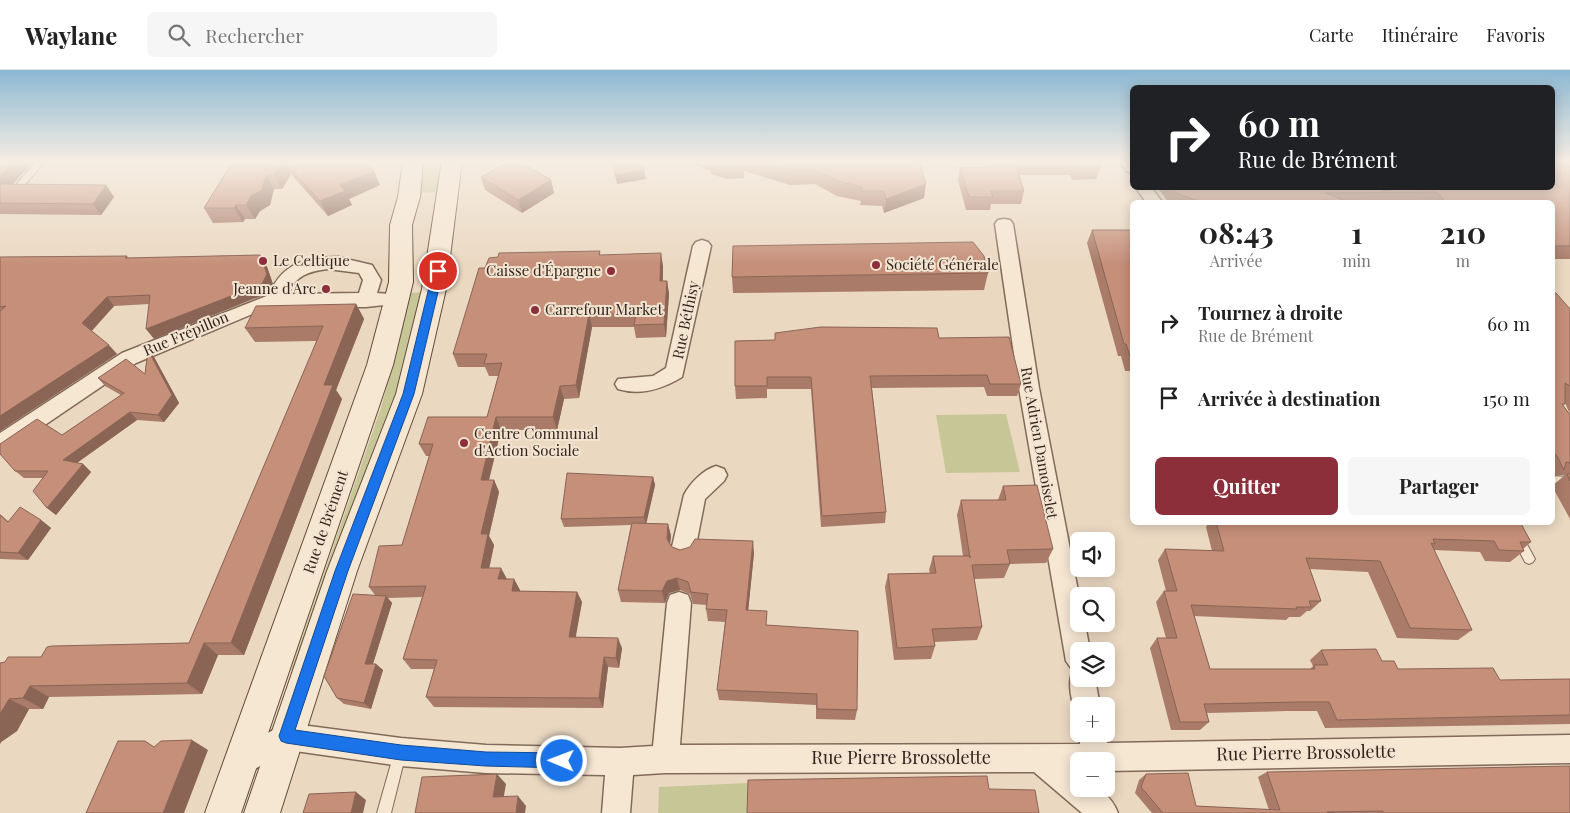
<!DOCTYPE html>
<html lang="fr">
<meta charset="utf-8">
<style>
:root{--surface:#fff;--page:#f6f6f6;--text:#222;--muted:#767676;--line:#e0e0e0;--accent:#8c2f3b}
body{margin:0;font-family:"Playfair Display",serif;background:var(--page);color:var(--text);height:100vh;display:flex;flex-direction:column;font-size:19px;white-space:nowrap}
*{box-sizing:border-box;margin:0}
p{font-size:16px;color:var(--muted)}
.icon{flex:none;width:28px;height:28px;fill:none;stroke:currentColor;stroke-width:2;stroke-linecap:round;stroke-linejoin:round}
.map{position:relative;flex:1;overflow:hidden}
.sheet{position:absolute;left:1130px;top:130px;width:425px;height:325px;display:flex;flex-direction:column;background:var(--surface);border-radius:8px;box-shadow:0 2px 12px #0003}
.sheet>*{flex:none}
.hud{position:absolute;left:1130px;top:15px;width:425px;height:105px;border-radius:8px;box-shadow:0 2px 12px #0003;background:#202124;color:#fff;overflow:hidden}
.tools{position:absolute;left:1070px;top:462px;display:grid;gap:10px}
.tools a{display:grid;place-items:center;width:45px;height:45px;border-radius:8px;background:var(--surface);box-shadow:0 2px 12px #0003;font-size:25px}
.pin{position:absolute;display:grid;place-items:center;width:42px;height:42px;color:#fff;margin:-21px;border:2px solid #fff;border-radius:50%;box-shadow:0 1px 5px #0007}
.me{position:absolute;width:55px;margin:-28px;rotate:271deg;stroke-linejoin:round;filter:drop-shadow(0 0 4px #0008)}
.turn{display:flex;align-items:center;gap:18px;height:105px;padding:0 25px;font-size:22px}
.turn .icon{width:65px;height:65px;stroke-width:2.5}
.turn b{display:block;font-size:35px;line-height:42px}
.eta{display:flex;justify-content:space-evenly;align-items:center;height:85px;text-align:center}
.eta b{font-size:30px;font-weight:700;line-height:35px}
.button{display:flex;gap:10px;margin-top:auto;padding:10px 25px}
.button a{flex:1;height:58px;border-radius:8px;background:var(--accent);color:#fff;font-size:20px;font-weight:700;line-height:58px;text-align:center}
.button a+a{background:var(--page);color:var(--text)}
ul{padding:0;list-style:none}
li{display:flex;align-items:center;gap:15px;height:75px;padding:0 25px}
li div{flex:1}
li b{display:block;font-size:19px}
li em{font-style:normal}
header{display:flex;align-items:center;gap:30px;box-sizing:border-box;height:70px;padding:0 25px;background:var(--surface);border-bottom:1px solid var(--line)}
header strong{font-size:24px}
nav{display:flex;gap:28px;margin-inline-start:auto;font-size:18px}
.search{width:350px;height:45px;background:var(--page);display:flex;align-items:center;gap:12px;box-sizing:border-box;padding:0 18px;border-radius:8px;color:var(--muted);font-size:19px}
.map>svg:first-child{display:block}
.green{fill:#c7c696}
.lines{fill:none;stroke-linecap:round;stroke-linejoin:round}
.lane-casing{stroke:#826a5a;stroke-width:2}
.street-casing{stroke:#826a5a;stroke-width:3}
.secondary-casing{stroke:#644c3d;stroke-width:2}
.lane{fill:#f6e7d3;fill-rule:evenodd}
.street{fill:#f6e7d3;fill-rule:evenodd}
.secondary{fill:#f6e7d3;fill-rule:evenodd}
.wall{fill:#a97b68}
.shaded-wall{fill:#8a6455}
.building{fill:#c58f79;stroke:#8a6455}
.route{fill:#1a73e8;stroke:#114b97}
.poi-dot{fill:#8c2f3b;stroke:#f2e4d0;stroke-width:2}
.labels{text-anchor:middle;stroke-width:4;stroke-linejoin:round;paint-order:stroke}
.poi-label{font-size:15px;fill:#33251d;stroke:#f2e4d0;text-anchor:start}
.street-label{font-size:15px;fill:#33251d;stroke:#f2e4d0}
.near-street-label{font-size:18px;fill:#33251d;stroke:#f2e4d0}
</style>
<header>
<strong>Waylane</strong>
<div class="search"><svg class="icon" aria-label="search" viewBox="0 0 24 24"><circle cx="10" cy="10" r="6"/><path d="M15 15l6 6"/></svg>Rechercher</div>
<nav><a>Carte</a><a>Itinéraire</a><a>Favoris</a></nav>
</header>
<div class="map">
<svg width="1570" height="743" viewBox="0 0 1570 743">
<rect width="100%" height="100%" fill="#ead8c1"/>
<path class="green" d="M424,91H445L440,122L421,123Z
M425,222L399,331L298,599L291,600L382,335L410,223Z
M1006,344L1020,402L946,403L936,345Z
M748,713L751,743H658L659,717Z"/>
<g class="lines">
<g class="lane-casing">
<path id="lane" d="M37,91H45L19,122H13V118Z
M1552,406L1570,407V415L1552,414Z
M1504,452H1515L1535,489L1533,492L1529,494L1525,492Z
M400,677L405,678L406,683L391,743H377L394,683L395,678Z"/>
</g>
<g class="street-casing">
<path id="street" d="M1120,91H1132V103L1126,101Z
M1136,118H1152L1162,132H1146Z
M1004,149L1010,150L1013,154L1039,318L1079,526V554H1085L1090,581H1079V609H1095L1100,636H1079V646C1071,634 1067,613 1073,601L1066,591L1019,318L995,154L998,150Z
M702,170L708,172L711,176L682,307C662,319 641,326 618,319L615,314L618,309L653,306L666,298L693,176L696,172Z
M338,187L372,195L381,210L377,223L403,225L405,229L403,233L366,237H269L136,293L8,380L0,382V363L122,283L269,225C282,193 306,187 338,187ZM328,199L359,203L363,210L359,223L288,224C295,206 309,201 328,199Z
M716,396L724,399L727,405L724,411L705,429L695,481L691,488L683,491L675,488L671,481L684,425C690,413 703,400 716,396Z
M679,522L688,525L691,533L680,675L1080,674L1079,664H1105L1107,673L1570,665V693L1106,701V691H1079V701H1076L1079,703V719C1099,719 1110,723 1118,743H1082L1034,702L665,703L633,705L630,743H602L605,705L486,703L401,696L288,680L241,707L231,703L227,693L231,683L286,653L401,668L486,675L620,678L653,676L667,533L670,525Z"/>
</g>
<g class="secondary-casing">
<path id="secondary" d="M403,91H423L420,127L412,155L413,212L393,295L241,743H205L367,295L389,212L390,155L398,127Z
M442,91H462L446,219L422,324L357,501L280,743H244L327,501L396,324L422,219Z"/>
</g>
<use href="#lane" class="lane"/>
<use href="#street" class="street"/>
<use href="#secondary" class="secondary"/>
</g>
<path class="wall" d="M0,91H34L12,114L106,115L114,127L101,145L0,144Z
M233,91H364L380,115L349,129L352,135L328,146L291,104L282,119H274L270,135L260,141L255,149H245L243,152L213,153L204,138Z
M680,91H919L924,128L884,143L882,136L860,135L861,131L837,126L815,114L790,115L744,101V108L727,109L711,104V101Z
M986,91H1098L1101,97L1096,109L1072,110L1070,105H1019L1024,121L1021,134H991L990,140H966L958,110L960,97H985Z
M1570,91V189H1552V132H1168L1158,118H1379L1382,121H1383L1380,118H1552Z
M481,107L551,110L554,123L522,143L485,120Z
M1092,160H1132V301H1125L1121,286H1118L1087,173Z
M260,185L266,194L273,214L268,223L154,269L149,234L114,236L91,261L117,284L0,361V187L127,186L129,188Z
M601,185L663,196V211H667L669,224L666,267L636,268L634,257H592L579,328L564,329L557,360H501L489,410H494L499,422L489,466L494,475L489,498L507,509H514L520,521L577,522L582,532L575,567L622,578L619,598L608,597L603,638L434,637L426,627L434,599H411L403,589L422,527L388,528L392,533L373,594H376L383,600L371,639L344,634L337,628L375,525L369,517L402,475L429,386H426L419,374L487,347L498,306H489L485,297H458L453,284L485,198Z
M988,203L984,220L733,223L732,207Z
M1552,223L1570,239V344L1565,333L1563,335L1570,345V449L1552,416L1565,405H1558L1552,409Z
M356,234L364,249L336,320L342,329L244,585H218L202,624L49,627L43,639H29L17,661L1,672L0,674V593L41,587L189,573L317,271L255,272L245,258Z
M939,268L1021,314L1017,326H987L984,317L872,318L886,442L885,453L821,457L811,319H767V328L736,329L735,316V271Z
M148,280L154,287L179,333L164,352L137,350L77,393L83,394L91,402L56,445L47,438L42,408H24L15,401L62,365L121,325L105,316L98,308L145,304Z
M653,407L655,415L646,453L668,454L671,466L670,475L672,477L680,480L754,483L748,541L768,556L857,640L855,650L816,649V635L719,630L717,620L725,552L708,551L706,539L707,535L693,534L690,524L680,520L669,523L665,533L621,532L618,520L631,455L564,457L561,449Z
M1003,416L1053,479L1046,493L1010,494L1004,508L974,509L982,557L977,570L934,572L935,576L931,589L894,590L885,517L888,504L930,503L929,500L933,486H963L957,445L961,430H998Z
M0,444L9,452L41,450L51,458L28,490L0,489Z
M1209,452H1520L1531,472L1523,479L1524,481L1510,492L1485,491L1480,482L1434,480L1472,560L1458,570L1397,568L1368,502L1310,499L1321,531L1310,541H1307L1300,547H1289L1286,550L1194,546L1210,599H1310L1313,596L1310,590L1321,580L1382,591L1398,599L1500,610L1570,609V654L1325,658L1317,641H1287L1207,643L1209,652L1200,660H1171L1150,578L1157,568H1166L1156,532L1164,521H1166L1158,490L1165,479L1212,481L1206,457Z
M1267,702L1570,743H1152L1135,723L1139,710L1146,704L1196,736L1269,740L1258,707Z"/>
<path class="shaded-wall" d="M14,91H34L2,126L0,123V106Z
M283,91H284L291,104L282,119L274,104Z
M644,100L646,109L617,114L615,105Z
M374,101L380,115L349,129L352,135L328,146L320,131L340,115Z
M266,105L274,119L270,135L260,141L255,149L246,135L251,126Z
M551,110L554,123L522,143L518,130Z
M926,114L924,128L884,143L886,129Z
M106,115L114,127L101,145L93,134Z
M236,135L245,149L243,152L234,138Z
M661,183L663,196L662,224L660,211Z
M260,185L266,194L273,214L268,223L154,269L146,259Z
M667,211L669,224L666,267L664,254Z
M107,227L114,236L90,263L82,253Z
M356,234L364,249L336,320L342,329L244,585L231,573L324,315Z
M589,244L592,257L579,328L576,315Z
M109,275L117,284L0,361V346Z
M148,280L154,287L179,333L164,352L158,345Z
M560,316L564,329L557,360L553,347Z
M130,342L137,350L71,397L63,390Z
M496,347L501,360L486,422L481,410Z
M83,394L91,402L56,445L47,438Z
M653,407L655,415L646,455L644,447Z
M494,410L499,422L489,466L494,475L487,509L481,498V464Z
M41,450L51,458L28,490L18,483Z
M668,454L671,466L669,482L667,469Z
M753,471L754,483L747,552L746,540Z
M501,498L507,509H498Z
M677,508L680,520L669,523L665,533L662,521L667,511Z
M514,509L520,520L518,532L512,521Z
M577,522L582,532L574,577L569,567Z
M386,526L392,533L371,600L365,594Z
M618,568L622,578L619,598L616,588Z
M204,573L218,585L202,624L187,613Z
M604,587L608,597L603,638L599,628Z
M376,594L383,600L371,639L364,633Z
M30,616L49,627L43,639L23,628Z
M9,629L29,639L17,661L1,672L0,674V644Z
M192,670L208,680L184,743H163Z
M497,704L506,714L502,737L493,727Z
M356,722L366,730L363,743H351Z
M518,726L526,736L525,743H516Z"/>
<path class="building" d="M0,91H14L0,106Z
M233,91H283L274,104L266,105L262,120L251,126L246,135H236L234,138H204Z
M284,91H364L374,101L340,115L345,121L320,131Z
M509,91H519L551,110L518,130L481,107Z
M613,91H642L644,100L615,105Z
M714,91H743V94H726Z
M758,91H919L926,114L886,129L884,121H862V117L838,111L815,100H790Z
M986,91H1098L1101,97H1076L1074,92L1015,93L1024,121H991L993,127H969L960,97H987Z
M1552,91H1570V176H1552V132H1446L1437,122L1325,123L1348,132H1201L1176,123L1172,118H1379L1382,121L1402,119L1401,118H1552Z
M0,114L106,115L93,134L0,133Z
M1092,160H1132V289H1131L1126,274H1124Z
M973,172L984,186L988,203L732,207L733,176Z
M600,181L599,185L661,183L660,211H667L664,254L634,255L636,244H589L576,315L560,316L553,347H496L481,410H494L481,464H488L481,498H501L498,509H514L512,521L577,522L569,567L618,568L616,588L604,587L599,628L426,627L437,590L403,589L426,516L369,517L379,476L402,475L433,374H419L428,347H487L502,293L484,294L487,284H453L479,198H485L489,188L498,187L499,183Z
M260,185L267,204L262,214L146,259L150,225L107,227L82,253L109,275L0,346V241L6,236L0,237V187L127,186L125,188Z
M1552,223H1556L1570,239V316L1565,313V334H1562L1570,345V393L1566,392L1564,400L1557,386L1552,380Z
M356,234L324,315H333L231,573H204L187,613L30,616L23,628L9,629L0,644V593L5,592L8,587H41L47,577L52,576L189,573L323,256L245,258L256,236Z
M821,257L937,258L939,268L1009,267L1021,314H990L987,305L870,306L886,442L822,446L811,307H767V316H735V271L775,270V263Z
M148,280L172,325L158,345L130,342L63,390L83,394L47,438L33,421L48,401H15L0,384V374L37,349L62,365L124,323L98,308L126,289L145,304Z
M567,403L653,407L644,447L561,449Z
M1567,404H1570V411Z
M1037,415L1053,479L1007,480L1010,494L972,495L982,557L932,559L935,576L897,578L888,504L936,503L933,486H970V488L961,430H1006L1003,416Z
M20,437L41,450L18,483L0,482V445L8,452Z
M1216,452H1520L1531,472H1520L1524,481L1499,480L1494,471L1433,469L1435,474L1431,473L1472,560L1410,558L1380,491L1306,488L1321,531H1309L1311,537H1296L1297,539L1191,535L1210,599H1315L1314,595H1328L1321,580L1376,579L1382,591H1394L1398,599L1493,598L1500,610L1570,609V645L1337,650L1329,632H1298L1204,634L1209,652H1180L1157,568H1177L1164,521H1177L1165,479L1224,481Z
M632,453L668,454L667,469L672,477L680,480L690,477L695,469L753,471L746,540L767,541L766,555L858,561L857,640L817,639V624L717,620L727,540L706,539L708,524L691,522L688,512L677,508L667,511L662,521L618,520Z
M353,524L386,526L365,594H376L364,633L337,628L324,606Z
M192,670L163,743H86L118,671H145L154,677L161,671Z
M1570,696V743H1383V741L1327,742L1334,743H1163L1141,717L1146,704L1188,703L1196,736L1280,740L1267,702Z
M497,704L493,727L518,726L516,743H415L422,707Z
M987,706L989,719L1035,720L1039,743H747L748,710Z
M356,722L351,743H303L309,724Z"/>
<linearGradient id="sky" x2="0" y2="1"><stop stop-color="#8cb8d2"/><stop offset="0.47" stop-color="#f6ede3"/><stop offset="1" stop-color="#f6ede3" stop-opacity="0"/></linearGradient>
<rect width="1570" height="195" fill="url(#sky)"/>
<path class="route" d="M438,198L443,201L414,324L348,501L295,660L401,675L486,682L562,683L568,686L570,691L568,696L562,698L486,696L401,690L286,673L281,671L279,666L335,501L403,324L433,201Z"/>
<g class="poi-dot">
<circle cx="263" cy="191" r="5"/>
<circle cx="876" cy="195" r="5"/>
<circle cx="611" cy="201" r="5"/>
<circle cx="326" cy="219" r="5"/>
<circle cx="535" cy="240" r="5"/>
<circle cx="464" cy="373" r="5"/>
</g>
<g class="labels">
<g class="poi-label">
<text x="273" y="196">Le Celtique</text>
<text x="886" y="200">Société Générale</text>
<text x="601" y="206" text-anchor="end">Caisse d'Épargne</text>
<text x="316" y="224" text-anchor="end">Jeanne d'Arc</text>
<text x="545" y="245">Carrefour Market</text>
<text x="474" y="369">Centre Communal<tspan x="474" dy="17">d'Action Sociale</tspan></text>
</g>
<g class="street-label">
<text transform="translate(686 250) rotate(-78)" y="5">Rue Béthisy</text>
<text transform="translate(186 264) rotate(-23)" y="5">Rue Frépillon</text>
<text transform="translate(1039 373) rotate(80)" y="5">Rue Adrien Damoiselet</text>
<text transform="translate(326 452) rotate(-71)" y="5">Rue de Brément</text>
</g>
<g class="near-street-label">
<text transform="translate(1306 683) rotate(-1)" y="6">Rue Pierre Brossolette</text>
<text x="901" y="694">Rue Pierre Brossolette</text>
</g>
</g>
</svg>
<div class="tools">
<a><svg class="icon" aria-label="sound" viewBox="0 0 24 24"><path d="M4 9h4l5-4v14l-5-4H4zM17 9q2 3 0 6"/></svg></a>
<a><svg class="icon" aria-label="search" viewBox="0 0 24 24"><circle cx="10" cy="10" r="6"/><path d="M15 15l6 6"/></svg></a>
<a><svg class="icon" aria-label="layers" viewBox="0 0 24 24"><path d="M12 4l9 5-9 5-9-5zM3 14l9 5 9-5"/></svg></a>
<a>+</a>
<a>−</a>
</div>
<div class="pin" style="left:438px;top:201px;background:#d93025"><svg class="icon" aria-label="arrive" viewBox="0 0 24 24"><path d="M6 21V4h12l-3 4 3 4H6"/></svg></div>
<svg class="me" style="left:562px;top:691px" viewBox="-20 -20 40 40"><circle r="17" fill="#1a73e8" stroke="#fff" stroke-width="3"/><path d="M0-11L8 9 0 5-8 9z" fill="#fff"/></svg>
<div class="hud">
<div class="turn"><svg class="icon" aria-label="right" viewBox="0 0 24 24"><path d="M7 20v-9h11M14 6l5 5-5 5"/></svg><div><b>60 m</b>Rue de Brément</div></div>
</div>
<section class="sheet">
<div class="eta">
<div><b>08:43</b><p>Arrivée</p></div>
<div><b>1</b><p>min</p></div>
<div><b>210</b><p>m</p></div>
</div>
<ul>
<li><svg class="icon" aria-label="right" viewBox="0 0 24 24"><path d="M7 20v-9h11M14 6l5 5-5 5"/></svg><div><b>Tournez à droite</b><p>Rue de Brément</p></div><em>60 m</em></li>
<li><svg class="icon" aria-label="arrive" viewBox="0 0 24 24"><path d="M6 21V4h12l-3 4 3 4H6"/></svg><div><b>Arrivée à destination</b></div><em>150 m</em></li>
</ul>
<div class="button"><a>Quitter</a><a>Partager</a></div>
</section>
</div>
